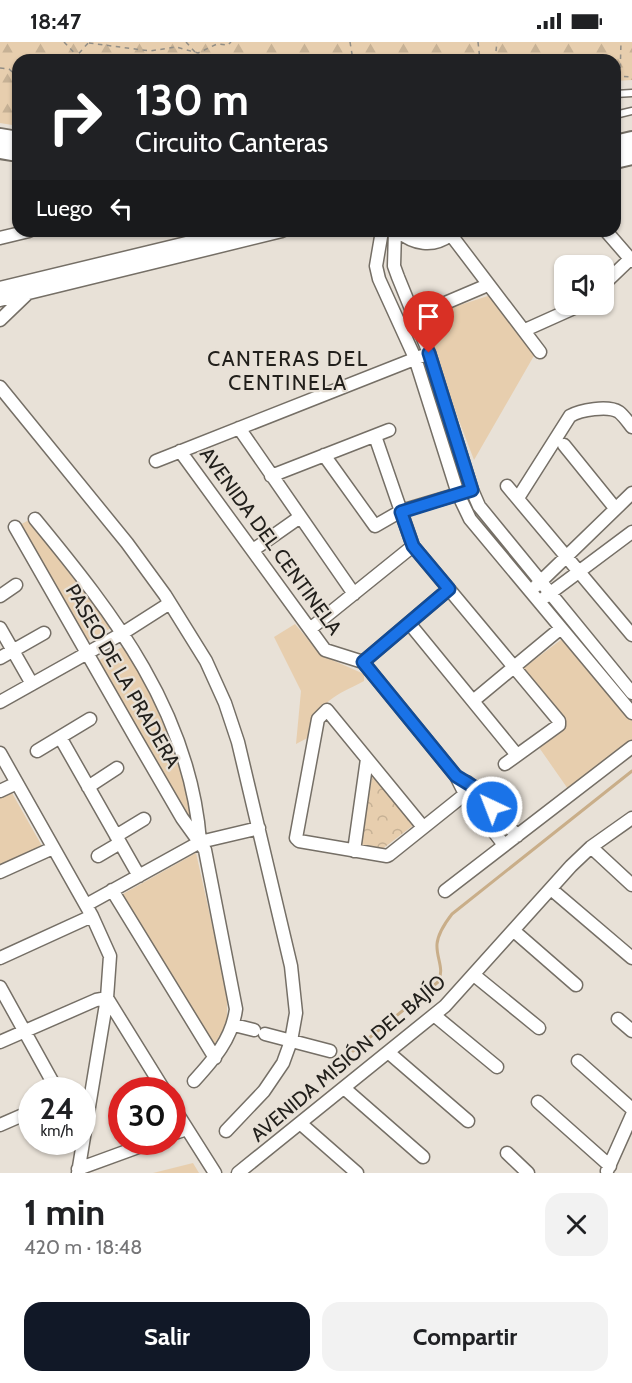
<!DOCTYPE html>
<html lang="es">
<meta charset="utf-8">
<style>
:root{--surface:#fff;--page:#f2f2f2;--text:#202124;--muted:#757577;--accent:#111827}
body{margin:0;font-family:Cabin,sans-serif;background:var(--page);color:var(--text);height:100vh;display:flex;flex-direction:column;font-size:22px;white-space:nowrap}
*{box-sizing:border-box;margin:0}
p{font-size:20px;color:var(--muted)}
.icon{flex:none;width:33px;height:33px;fill:none;stroke:currentColor;stroke-width:2;stroke-linecap:round;stroke-linejoin:round}
.map{position:relative;height:1131px;overflow:hidden}
.details{display:flex;flex-direction:column;background:var(--surface);flex:1}
.details>*{flex:none}
.hud{position:absolute;left:12px;top:12px;width:609px;height:183px;border-radius:18px;box-shadow:0 2px 4px #0004;background:#202124;color:#fff;overflow:hidden}
.buttons{position:absolute;left:554px;top:213px;display:grid;gap:12px}
.buttons a{display:grid;place-items:center;width:60px;height:60px;border-radius:12px;background:var(--surface);box-shadow:0 2px 4px #0004;font-size:30px}
.speed{position:absolute;left:18px;top:1035px;display:flex;gap:12px;font-size:30px;font-weight:700;text-align:center}
.speed>*{display:grid;place-content:center;width:78px;height:78px;border-radius:50%;background:var(--surface);box-shadow:0 2px 4px #0004;line-height:1}
.speed small{font-size:15px;font-weight:400}
.speed .limit{border:9px solid #d22;background:#fff;color:#111}
.pin{position:absolute;display:grid;place-items:center;width:51px;height:51px;color:#fff;margin:-62px -26px;border-radius:50% 50% 50% 0;rotate:-45deg;box-shadow:0 0 6px #0007}
.pin .icon{rotate:45deg}
.me{position:absolute;width:66px;margin:-33px;rotate:317deg;stroke-linejoin:round;filter:drop-shadow(0 0 4px #0008)}
.turn{display:flex;align-items:center;gap:21px;height:126px;padding:0 24px;font-size:27px}
.turn .icon{width:78px;height:78px;stroke-width:2.5}
.turn b{display:block;font-size:42px;line-height:51px}
.then{display:flex;align-items:center;height:57px;padding:0 24px;background:#0003;gap:12px;font-size:22px}
.round{display:grid;place-items:center;flex:none;width:63px;height:63px;border-radius:18px;background:var(--page)}
.summary{display:flex;align-items:center;justify-content:space-between;height:102px;padding:0 24px}
h1{font-size:36px;font-weight:700;line-height:45px}
.cta{display:flex;gap:12px;margin-top:auto;padding:12px 24px}
.cta a{flex:1;height:69px;border-radius:18px;background:var(--accent);color:#fff;font-size:24px;font-weight:700;line-height:69px;text-align:center}
.cta a+a{background:var(--page);color:var(--text)}
.status{display:flex;justify-content:space-between;align-items:center;height:42px;padding:0 30px;background:var(--surface);direction:ltr}
.status svg{height:16px;fill:currentColor}
.map>svg:first-child{display:block}
.grass{fill:#e7ceae}
.forest{fill:url(#forest-firs)}
.park{fill:url(#park-crowns)}
.lines{fill:none;stroke-linecap:round;stroke-linejoin:round}
.stream{stroke:#c9ae89;stroke-width:3}
.lane-casing{stroke:#756f66;stroke-width:9}
.street-casing{stroke:#756f66;stroke-width:15}
.secondary-casing{stroke:#756f66;stroke-width:20}
.path{stroke:#918d85;stroke-width:1.5;stroke-dasharray:4.5 4.5;stroke-linecap:butt}
.lane{stroke:#fff;stroke-width:6}
.street{stroke:#fff;stroke-width:12}
.secondary{stroke:#fff;stroke-width:16}
.route-casing{stroke:#114b97;stroke-width:15}
.route{stroke:#1a73e8;stroke-width:10}
.labels{text-anchor:middle;stroke-width:4.5;stroke-linejoin:round;paint-order:stroke}
.street-label{font-size:20px;fill:#22201c;stroke:#e8e1d7}
.neighbourhood-label{font-size:21px;letter-spacing:1.5px;fill:#22201c;stroke:#e8e1d7}
</style>
<div class="status"><b>18:47</b><svg viewBox="0 0 49 12"><path d="M0 12V9h3v3zM5 12V6h3v6zM10 12V3h3v9zM15 12V0h3v12zM26 1h20v11H26zM47 4h2v5h-2z"/></svg></div>
<div class="map">
<svg width="632" height="1131" viewBox="0 0 632 1131">
<defs>
<pattern id="forest-firs" width="22" height="20" patternUnits="userSpaceOnUse" patternTransform="scale(1.5)"><rect width="22" height="20" fill="#e7ceae"/><path d="M5 1l3.5 6h-7zM16 11l3.5 6h-7z" fill="#c6b195"/></pattern>
<pattern id="park-crowns" width="20" height="18" patternUnits="userSpaceOnUse" patternTransform="scale(1.5)"><rect width="20" height="18" fill="#e7ceae"/><path d="M2 6a3 3 0 1 1 6 0M12 15a3 3 0 1 1 6 0" fill="none" stroke="#c6b195"/></pattern>
</defs>
<rect width="100%" height="100%" fill="#e8e1d7"/>
<path class="grass" d="M494,252L539,305L474,418L420,276Z
M29,478L111,586L85,600L16,485Z
M295,582L321,613L364,632V639C336,654 317,658 313,693L296,702L301,649L274,595Z
M562,597L632,679V698L568,747L538,704L564,681L521,628Z
M124,604C155,660 185,719 192,784L96,620Z
M12,751L42,804L0,822V756Z
M196,811L227,949V982L212,1006L121,853Z
M193,1121L199,1131H153Z"/>
<path class="forest" d="M0,0H632V38L615,39V18H18V84L0,81Z"/>
<path class="park" d="M373,731L415,782L377,811L359,805Z"/>
<g class="lines">
<path class="stream" d="M353,1009L438,940C445,927 436,916 437,902C438,891 445,881 452,872L632,729"/>
<g class="lane-casing">
<path id="lane" d="M615,52L632,51
M615,73L632,69"/>
</g>
<g class="street-casing">
<path id="street" d="M382,189L376,224L379,237L415,316L458,452L470,477L632,671
M395,189L394,224L398,235L429,311L472,448L479,464L632,651
M398,189C413,202 433,206 450,193
M448,189L540,310
M606,189L632,219
M0,196L29,189
M603,243L630,217
M0,246L236,189
M0,258L282,189
M410,276L483,245
M0,278L26,253
M525,288L583,262
M0,345L127,501L165,553L206,619L225,661L238,700L291,924L296,971L291,999L283,1021L264,1049L226,1089
M239,386L354,552
M375,394L413,504L559,679V683L505,722
M564,403L615,466
M180,409L325,608L363,620L456,734L465,752L504,803
M324,413L375,484L401,469L465,450
M156,419L422,314
M271,434L389,388
M507,444L632,593
M518,456L570,374C580,368 608,363 619,370C624,374 628,380 632,385
M35,477C114,573 190,670 200,799
M15,485L135,695L182,776L205,808L236,967C232,997 214,1017 194,1039
M253,508L300,475
M536,544L632,451
M0,554L16,543
M545,555L632,490
M409,581L517,713
M0,586L32,642
M310,587L413,504
M0,616L44,591
M363,620L449,547
M473,659L561,586
M0,660L123,591L170,561
M60,695L139,834
M37,709L90,677
M0,711L92,874L110,914L107,956L164,1048
M467,740L480,751L517,794
M88,745L117,726
M0,749L17,741
M423,785L327,668L318,677L296,796L299,799L387,814L389,813L474,745
M116,794L144,777
M591,805L632,843
M354,809L367,717
M98,814L120,801
M0,830L53,806
M551,847L632,916
M112,848L215,1016
M445,849L632,705
M86,863L200,800L259,786
M514,889L576,943
M0,916L92,874
M474,933L539,986
M0,945L57,1048
M434,973L497,1025
M618,977L632,989
M234,983L254,988
M265,992L330,1009
M0,1000L96,958L107,956L78,1131
M388,1010L468,1079
M578,1019L632,1067
M344,1046L423,1115
M538,1060L610,1124
M172,1063L215,1131
M300,1081L357,1131
M0,1083L32,1069
M172,1092L187,1087
M507,1111L528,1131
M78,1127L152,1100
M607,1129L632,1073
M238,1131L445,964L571,824L591,805L632,776"/>
</g>
<g class="secondary-casing">
<path id="secondary" d="M0,95L18,98
M615,102L632,98
M0,108L18,111
M615,118L632,114"/>
</g>
<path class="path" d="M64,0L81,18
M186,0L202,18
M350,0L353,18
M478,0L480,18
M89,1L150,9L176,5L198,11L217,2L228,3L231,0
M73,18L89,0
M495,18L497,0
M0,26L9,27L18,35
M615,34L632,35
M620,35L621,0
M338,1018L349,1026"/>
<use href="#lane" class="lane"/>
<use href="#street" class="street"/>
<use href="#secondary" class="secondary"/>
</g>
<g class="lines">
<g class="route-casing">
<path id="route" d="M429,311L472,448L401,470L413,504L449,547L363,620L456,734L474,745L492,765"/>
</g>
<use href="#route" class="route"/>
</g>
<g class="labels">
<g class="street-label">
<text transform="translate(271 499) rotate(54)" y="7">AVENIDA DEL CENTINELA</text>
<text transform="translate(123 634) rotate(60)" y="7">PASEO DE LA PRADERA</text>
<text transform="translate(348 1016) rotate(-40)" y="7">AVENIDA MISIÓN DEL BAJÍO</text>
</g>
<g class="neighbourhood-label">
<text x="288" y="324">CANTERAS DEL<tspan x="288" dy="24">CENTINELA</tspan></text>
</g>
</g>
</svg>
<div class="buttons">
<a><svg class="icon" aria-label="sound" viewBox="0 0 24 24"><path d="M4 9h4l5-4v14l-5-4H4zM17 9q2 3 0 6"/></svg></a>
</div>
<div class="speed"><div>24<small>km/h</small></div><div class="limit">30</div></div>
<div class="pin" style="left:429px;top:311px;background:#d93025"><svg class="icon" aria-label="arrive" viewBox="0 0 24 24"><path d="M6 21V4h12l-3 4 3 4H6"/></svg></div>
<svg class="me" style="left:492px;top:765px" viewBox="-20 -20 40 40"><circle r="17" fill="#1a73e8" stroke="#fff" stroke-width="3"/><path d="M0-11L8 9 0 5-8 9z" fill="#fff"/></svg>
<div class="hud">
<div class="turn"><svg class="icon" aria-label="right" viewBox="0 0 24 24"><path d="M7 20v-9h11M14 6l5 5-5 5"/></svg><div><b>130 m</b>Circuito Canteras</div></div>
<div class="then">Luego<svg class="icon" aria-label="left" viewBox="0 0 24 24"><path d="M17 20v-9H6M10 6l-5 5 5 5"/></svg></div>
</div>
</div>
<section class="details">
<div class="summary"><div><h1>1 min</h1><p>420 m · 18:48</p></div><a class="round"><svg class="icon" aria-label="close" viewBox="0 0 24 24"><path d="M6 6l12 12M18 6L6 18"/></svg></a></div>
<div class="cta"><a>Salir</a><a>Compartir</a></div>
</section>
